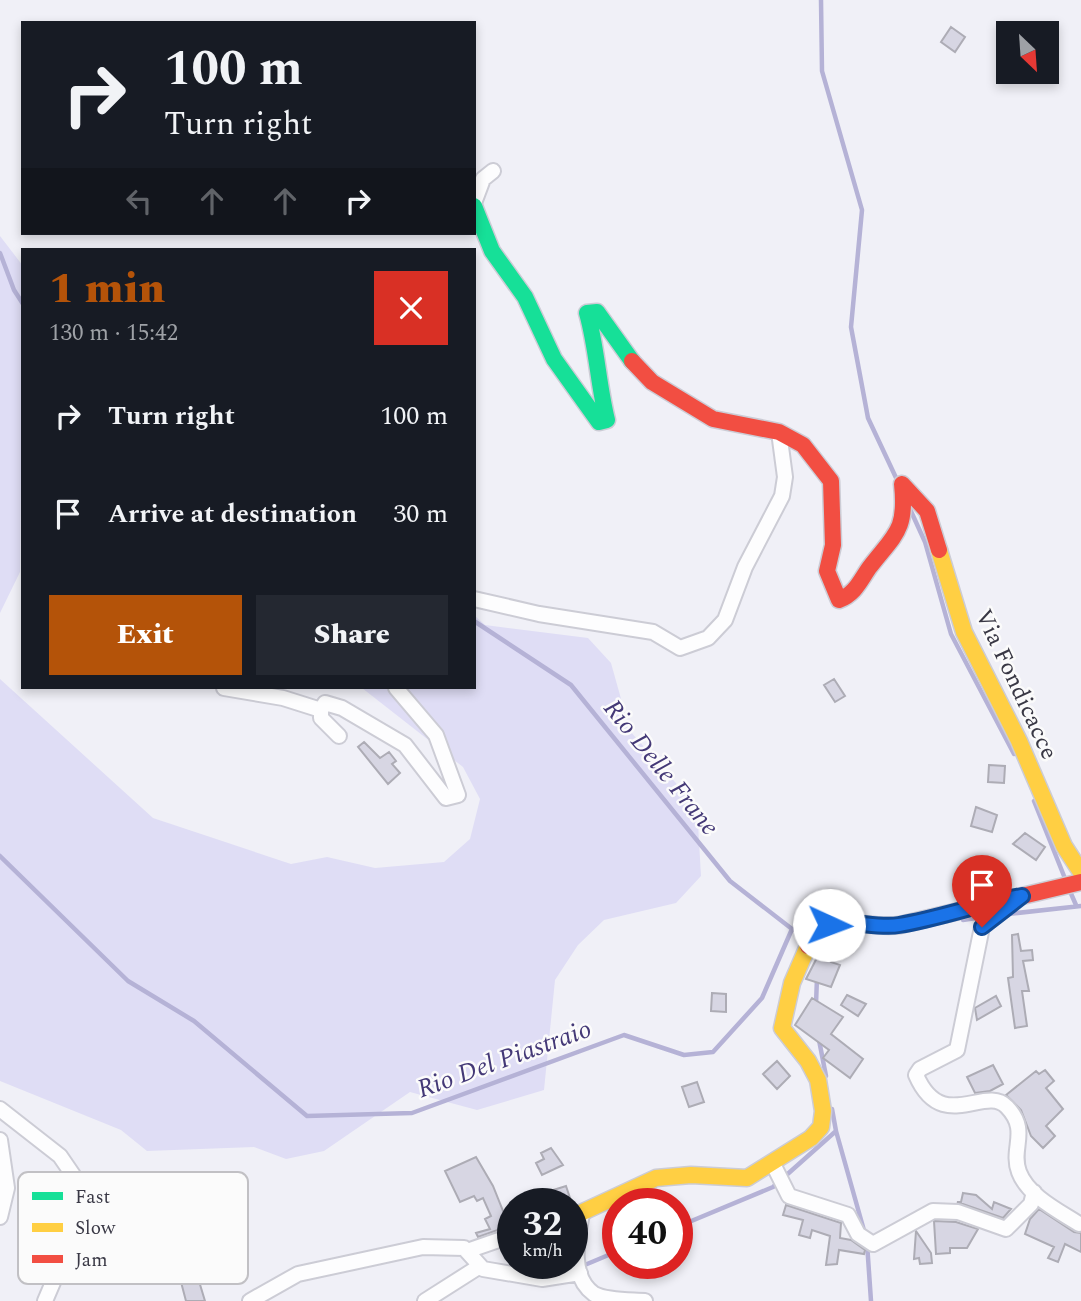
<!DOCTYPE html>
<meta charset="utf-8">
<style>
:root{--surface:#171b24;--page:#242831;--text:#f1f3f6;--muted:#9ea1a6;--accent:#b45309}
body{margin:0;font-family:Spectral,serif;background:var(--page);color:var(--text);height:100vh;display:flex;flex-direction:column;font-size:26px;white-space:nowrap}
*{box-sizing:border-box;margin:0}
p{font-size:23px;color:var(--muted)}
.icon{flex:none;width:38px;height:38px;fill:none;stroke:currentColor;stroke-width:2;stroke-linecap:round;stroke-linejoin:round}
.map{position:relative;flex:1;overflow:hidden}
.sheet{position:absolute;left:21px;top:248px;width:455px;height:441px;display:flex;flex-direction:column;background:var(--surface);border-radius:0px;box-shadow:0 4px 10px #0003}
.sheet>*{flex:none}
.top-card{position:absolute;left:21px;top:21px;width:455px;height:214px;border-radius:0px;box-shadow:0 4px 10px #0003;background:#171b24;color:var(--text);overflow:hidden}
.needle{width:46px;rotate:155deg}
.fabs{position:absolute;left:996px;top:21px;display:grid;gap:14px}
.fabs a{display:grid;place-items:center;width:63px;height:63px;border-radius:0px;background:var(--surface);box-shadow:0 4px 10px #0003;font-size:35px}
.speed{position:absolute;left:497px;top:1188px;display:flex;gap:14px;font-size:35px;font-weight:700;text-align:center}
.speed>*{display:grid;place-content:center;width:91px;height:91px;border-radius:50%;background:var(--surface);box-shadow:0 4px 10px #0003;line-height:1}
.speed small{font-size:18px;font-weight:400}
.speed .limit{border:10px solid #d22;background:#fff;color:#111}
.pin{position:absolute;display:grid;place-items:center;width:60px;height:60px;color:#fff;margin:-72px -30px;border-radius:50% 50% 50% 0;rotate:-45deg;box-shadow:0 0 7px #0007}
.pin .icon{rotate:45deg}
.me{position:absolute;width:77px;margin:-38px;rotate:92deg;stroke-linejoin:round;filter:drop-shadow(0 0 5px #0008)}
.turn{display:flex;align-items:center;gap:24px;height:147px;padding:0 28px;font-size:32px}
.turn .icon{width:91px;height:91px;stroke-width:2.5}
.turn b{display:block;font-size:49px;line-height:60px}
.lanes{display:flex;align-items:center;height:66px;padding:0 28px;background:#0003;justify-content:center;gap:35px;direction:ltr}
.lanes .off{opacity:.35}
.round{display:grid;place-items:center;flex:none;width:74px;height:74px;border-radius:0px;background:var(--page)}
.summary{display:flex;align-items:center;justify-content:space-between;height:119px;padding:0 28px}
h1{font-size:42px;font-weight:800;line-height:52px;color:var(--accent)}
.button{display:flex;gap:14px;margin-top:auto;padding:14px 28px}
.button a{flex:1;height:80px;border-radius:0px;background:var(--accent);color:#fff;font-size:28px;font-weight:800;line-height:80px;text-align:center}
.button a+a{background:var(--page);color:var(--text)}
ul{padding:0;list-style:none}
li{display:flex;align-items:center;gap:21px;height:98px;padding:0 28px}
li div{flex:1}
li b{display:block;font-size:26px}
li em{font-style:normal}
.map>svg:first-child{display:block}
.green{fill:#dfddf5}
.lines{fill:none;stroke-linecap:round;stroke-linejoin:round}
.stream{stroke:#b5b2d6;stroke-width:4.5}
.building{fill:#d7d6e3;stroke:#adacb5;stroke-width:2}
.street-casing{stroke:#ccccd5;stroke-width:18}
.fast-casing{stroke:#ccccd5;stroke-width:19}
.slow-casing{stroke:#ccccd5;stroke-width:19}
.jam-casing{stroke:#ccccd5;stroke-width:19}
.street{stroke:#fdfdfe;stroke-width:14}
.fast{stroke:#16e098;stroke-width:16}
.slow{stroke:#ffcf43;stroke-width:16}
.jam{stroke:#f24e42;stroke-width:16}
.route-casing{stroke:#114b97;stroke-width:18}
.route{stroke:#1a73e8;stroke-width:12}
.labels{text-anchor:middle;stroke-width:5;stroke-linejoin:round;paint-order:stroke}
.street-label{font-size:24px;fill:#393845;stroke:#fbfbfb}
.water-label{font-size:26px;font-style:italic;fill:#443977;stroke:#fbfbfb}
.key{fill:#fbfbfb;stroke:#c1c0c4;stroke-width:2}
.key-label{font-size:19px;fill:#393845}
</style>
<div class="map">
<svg width="1081" height="1301" viewBox="0 0 1081 1301">
<rect width="100%" height="100%" fill="#f0f0f7"/>
<path class="green" d="M0,236L23,266L20,572L0,613Z
M474,615L485,625L588,638L611,663L630,731L697,807L701,876L676,903L604,920L578,945L555,980L544,1090L477,1110L410,1092L324,1151L286,1159L254,1147L147,1151L121,1130L0,1081V679L153,818L291,864L327,857L375,868L444,862L470,839L480,799L463,767L362,688H474Z"/>
<g class="lines">
<path class="stream" d="M821,0L822,71L862,210L851,327L868,418L898,482
M0,253L14,290L23,304
M910,509L925,542L951,634L1014,754
M474,621L571,685L730,881L792,929L809,935
M1034,801L1066,881
M0,856L128,981L194,1021L307,1116L412,1113L624,1035L684,1055L713,1052L762,998L792,929
M1069,889L1076,905
M1008,914L1081,906
M963,920L989,916
M824,937L860,933
M817,962V943
M816,1004L817,978
M819,1040L826,1076
M836,1131L865,1234
M677,1227L773,1187L836,1131L832,1109
M867,1243L871,1301
M580,1267L618,1251"/>
</g>
<path class="building" d="M951,27L965,37L955,52L941,42Z
M834,679L845,696L835,702L824,685Z
M364,742L380,758L389,752L396,761L392,764L400,773L388,784L358,747Z
M989,765L1005,766L1004,783L988,782Z
M976,807L997,815L992,832L971,826Z
M1025,833L1045,847L1036,860L1013,844Z
M1018,934L1021,951L1032,950L1033,960L1023,961L1029,991H1022L1027,1026L1015,1028L1008,978L1013,977L1012,935Z
M821,950L828,954L831,962L840,965L831,987L806,979Z
M712,993L726,994V1012L711,1011Z
M847,995L866,1004L858,1016L841,1005Z
M996,996L1001,1006L977,1020L975,1008Z
M812,998L843,1017L831,1034L863,1059L850,1078L823,1058L829,1050L795,1025Z
M777,1061L790,1076L777,1089L763,1074Z
M993,1065L1003,1084L990,1091L975,1093L967,1077Z
M1045,1070L1054,1081L1046,1088L1063,1109L1046,1126L1055,1136L1043,1148L1031,1136L1021,1110L1006,1095L1036,1071L1039,1074Z
M697,1082L704,1102L689,1107L682,1087Z
M551,1148L563,1165L542,1175L536,1163L544,1159L541,1153Z
M476,1157L493,1186L509,1226L478,1237L476,1233L490,1229L485,1219L491,1216L483,1198L477,1201L474,1196L460,1202L445,1171Z
M566,1186L572,1204H551L547,1192Z
M963,1193L976,1195L992,1209L994,1202L1011,1209L1003,1218L957,1202H961Z
M786,1205L841,1223L840,1238L851,1240L865,1250L864,1254L839,1250L837,1264L826,1265L830,1236L812,1230L810,1238L799,1235L803,1220L783,1215Z
M1039,1209L1074,1232L1081,1233V1252L1065,1244L1058,1262L1048,1258L1054,1247L1025,1234L1030,1219Z
M934,1221L956,1222L978,1229L967,1248H950V1253L936,1254Z
M916,1231L931,1253L932,1263L920,1264L919,1258L914,1259Z
M192,1258L205,1301H186L176,1263Z"/>
<g class="lines">
<g class="street-casing">
<path id="street" d="M474,203L483,179L493,171
M474,599L539,614L653,632L680,648L708,638L725,620L745,567L782,496L785,477L779,432
M224,688L283,698L321,710
M339,736L321,718V710L325,703L342,708L405,745L446,798L458,795L436,735L396,688
M1015,901L982,927L957,1050L920,1069L916,1075C942,1135 985,1084 1007,1107C1030,1131 1010,1148 1019,1172C1028,1196 1059,1211 1079,1224
M0,1109L60,1156L73,1175L80,1197L77,1226L45,1301
M0,1140L7,1188L0,1217
M773,1164L789,1196L848,1215L858,1234L873,1244L933,1211L958,1212L1006,1229L1031,1204L1034,1192
M582,1214C577,1239 569,1276 594,1294C607,1301 630,1300 645,1301
M467,1251L513,1235
M250,1301L298,1274L423,1247L464,1248L483,1269L542,1279L580,1273
M425,1301L480,1266"/>
</g>
<g class="fast-casing">
<path id="fast" d="M474,206L492,251L525,297L554,359L599,422L607,420C598,384 597,348 587,313L597,312L632,361"/>
</g>
<g class="slow-casing">
<path id="slow" d="M939,550L964,632L1019,741L1064,846L1081,872
M572,1217L656,1178L691,1175L747,1178L811,1138L821,1127L823,1111L818,1080L808,1061L782,1028L792,983L808,946"/>
</g>
<g class="jam-casing">
<path id="jam" d="M632,361L652,382L713,419L779,432L803,445L831,481L833,545L827,571L839,600C855,594 860,581 869,568C895,534 907,531 902,484L927,511L939,550
M808,946C832,908 863,930 900,925L1081,882"/>
</g>
<use href="#street" class="street"/>
<use href="#fast" class="fast"/>
<use href="#slow" class="slow"/>
<use href="#jam" class="jam"/>
</g>
<g class="lines">
<g class="route-casing">
<path id="route" d="M829,925C846,918 877,929 899,925C941,918 981,903 1022,896L982,927"/>
</g>
<use href="#route" class="route"/>
</g>
<g class="labels">
<g class="street-label">
<text transform="translate(1017 684) rotate(65)" y="8">Via Fondicacce</text>
</g>
<g class="water-label">
<text transform="translate(662 767) rotate(51)" y="9">Rio Delle Frane</text>
<text transform="translate(504 1058) rotate(-20)" y="9">Rio Del Piastraio</text>
</g>
</g>
<rect x="18" y="1172" width="230" height="112" rx="10" class="key"/>
<rect x="32" y="1192" width="31" height="8" fill="#16e098"/>
<rect x="32" y="1223" width="31" height="9" fill="#ffcf43"/>
<rect x="32" y="1255" width="31" height="8" fill="#f24e42"/>
<g class="key-label">
<text x="75" y="1203">Fast</text>
<text x="75" y="1234">Slow</text>
<text x="75" y="1266">Jam</text>
</g>
</svg>
<div class="fabs">
<a><svg class="needle" viewBox="-14 -14 28 28"><path d="M0-13l5 13h-10z" fill="#e53935"/><path d="M0 13l5-13h-10z" fill="#9ea1a6"/></svg></a>
</div>
<div class="speed"><div>32<small>km/h</small></div><div class="limit">40</div></div>
<div class="pin" style="left:982px;top:927px;background:#d93025"><svg class="icon" aria-label="arrive" viewBox="0 0 24 24"><path d="M6 21V4h12l-3 4 3 4H6"/></svg></div>
<svg class="me" style="left:829px;top:925px" viewBox="-20 -20 40 40"><circle r="19" fill="#fff"/><path d="M0-13L10 11 0 6-10 11z" fill="#1a73e8"/></svg>
<div class="top-card">
<div class="turn"><svg class="icon" aria-label="right" viewBox="0 0 24 24"><path d="M7 20v-9h11M14 6l5 5-5 5"/></svg><div><b>100 m</b>Turn right</div></div>
<div class="lanes"><svg class="icon off" aria-label="left" viewBox="0 0 24 24"><path d="M17 20v-9H6M10 6l-5 5 5 5"/></svg><svg class="icon off" aria-label="ahead" viewBox="0 0 24 24"><path d="M12 20V5M6 11l6-6 6 6"/></svg><svg class="icon off" aria-label="ahead" viewBox="0 0 24 24"><path d="M12 20V5M6 11l6-6 6 6"/></svg><svg class="icon" aria-label="right" viewBox="0 0 24 24"><path d="M7 20v-9h11M14 6l5 5-5 5"/></svg></div>
</div>
<section class="sheet">
<div class="summary"><div><h1>1 min</h1><p>130 m · 15:42</p></div><a class="round" style="background:#d93025;color:#fff"><svg class="icon" aria-label="close" viewBox="0 0 24 24"><path d="M6 6l12 12M18 6L6 18"/></svg></a></div>
<ul>
<li><svg class="icon" aria-label="right" viewBox="0 0 24 24"><path d="M7 20v-9h11M14 6l5 5-5 5"/></svg><div><b>Turn right</b></div><em>100 m</em></li>
<li><svg class="icon" aria-label="arrive" viewBox="0 0 24 24"><path d="M6 21V4h12l-3 4 3 4H6"/></svg><div><b>Arrive at destination</b></div><em>30 m</em></li>
</ul>
<div class="button"><a>Exit</a><a>Share</a></div>
</section>
</div>
